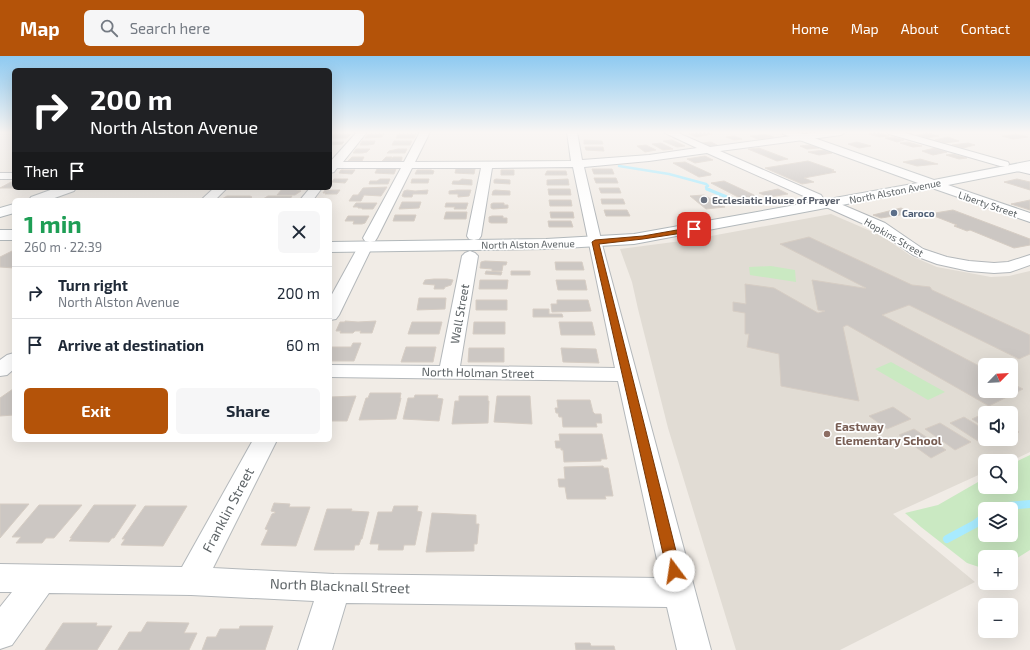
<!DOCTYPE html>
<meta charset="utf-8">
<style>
:root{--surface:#fff;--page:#f6f6f7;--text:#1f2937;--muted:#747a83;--line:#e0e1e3;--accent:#b45309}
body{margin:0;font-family:"Exo 2",sans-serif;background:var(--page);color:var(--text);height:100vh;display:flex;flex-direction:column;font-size:15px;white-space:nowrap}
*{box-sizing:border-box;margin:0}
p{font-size:13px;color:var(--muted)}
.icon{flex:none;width:22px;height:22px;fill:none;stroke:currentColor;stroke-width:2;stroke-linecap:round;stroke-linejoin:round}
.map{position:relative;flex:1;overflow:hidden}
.details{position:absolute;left:12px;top:142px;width:320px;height:244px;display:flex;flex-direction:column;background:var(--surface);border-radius:6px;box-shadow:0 4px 16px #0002}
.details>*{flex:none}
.banner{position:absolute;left:12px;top:12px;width:320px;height:122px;border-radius:6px;box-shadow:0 4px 16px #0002;background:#202124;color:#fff;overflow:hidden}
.needle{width:26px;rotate:66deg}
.fabs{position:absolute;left:978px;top:302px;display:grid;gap:8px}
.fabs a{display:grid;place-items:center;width:40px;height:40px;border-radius:6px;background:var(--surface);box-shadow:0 4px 16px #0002;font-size:20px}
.pin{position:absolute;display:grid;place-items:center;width:34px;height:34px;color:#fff;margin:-17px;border-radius:8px;box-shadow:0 2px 6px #0006}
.me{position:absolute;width:44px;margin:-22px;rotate:346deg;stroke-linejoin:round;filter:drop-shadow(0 0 3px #0008)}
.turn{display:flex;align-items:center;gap:14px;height:84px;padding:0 12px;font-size:18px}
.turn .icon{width:52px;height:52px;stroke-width:2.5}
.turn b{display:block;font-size:28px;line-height:34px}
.then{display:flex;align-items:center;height:38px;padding:0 12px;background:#0003;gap:8px;font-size:15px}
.round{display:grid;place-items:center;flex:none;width:42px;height:42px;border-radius:6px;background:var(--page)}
.headline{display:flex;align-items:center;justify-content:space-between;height:68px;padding:0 12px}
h1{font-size:24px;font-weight:700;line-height:30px;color:#1e9e55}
.button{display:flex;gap:8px;margin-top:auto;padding:8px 12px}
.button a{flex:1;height:46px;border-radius:6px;background:var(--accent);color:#fff;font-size:16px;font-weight:700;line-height:46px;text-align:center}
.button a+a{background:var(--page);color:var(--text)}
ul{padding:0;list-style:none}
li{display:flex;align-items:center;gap:12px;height:52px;padding:0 12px;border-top:1px solid var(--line)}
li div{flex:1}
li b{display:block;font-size:15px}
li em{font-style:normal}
header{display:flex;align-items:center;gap:24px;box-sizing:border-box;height:56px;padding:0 20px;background:var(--accent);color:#fff}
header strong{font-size:19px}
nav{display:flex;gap:22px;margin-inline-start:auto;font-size:14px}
.search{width:280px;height:36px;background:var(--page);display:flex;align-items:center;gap:10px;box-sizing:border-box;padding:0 14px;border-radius:6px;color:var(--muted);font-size:15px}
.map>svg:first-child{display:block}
.education{fill:#e1dcd4;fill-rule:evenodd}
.green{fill:#cae9c2;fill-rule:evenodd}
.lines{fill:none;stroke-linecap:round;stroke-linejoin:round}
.stream-far2{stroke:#a8ebff;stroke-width:2.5}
.stream-far1{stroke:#a8ebff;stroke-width:3.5}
.stream{stroke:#a8ebff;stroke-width:8}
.building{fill:#ccc7c3;stroke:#d6cdc4}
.street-casing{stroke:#b4b8bb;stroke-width:2}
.secondary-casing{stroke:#b2b8bb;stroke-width:2}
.street{fill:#fff;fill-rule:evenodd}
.secondary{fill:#fff;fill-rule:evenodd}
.route{fill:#b45309;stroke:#753606}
.worship-dot{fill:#6b7280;stroke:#fff;stroke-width:1.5}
.service-dot{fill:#5c6f8a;stroke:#fff;stroke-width:1.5}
.education-dot{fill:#8d6e63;stroke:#fff;stroke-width:1.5}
.labels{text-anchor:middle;stroke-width:3.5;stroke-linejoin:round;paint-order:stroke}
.far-street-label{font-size:10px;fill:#5e6467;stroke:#fff}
.far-worship-label{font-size:10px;font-weight:bold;fill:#5b616d;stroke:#fff;text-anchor:start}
.far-service-label{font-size:10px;font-weight:bold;fill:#4e5e75;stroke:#fff;text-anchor:start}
.street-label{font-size:12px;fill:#5e6467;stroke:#fff}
.education-label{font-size:12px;font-weight:bold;fill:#785e54;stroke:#fff;text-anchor:start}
.near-street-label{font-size:14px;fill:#5e6467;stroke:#fff}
</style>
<header>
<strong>Map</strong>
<div class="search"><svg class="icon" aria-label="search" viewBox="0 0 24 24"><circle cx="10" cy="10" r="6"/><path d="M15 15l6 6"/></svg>Search here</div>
<nav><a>Home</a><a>Map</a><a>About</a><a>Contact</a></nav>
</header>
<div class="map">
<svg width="1030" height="594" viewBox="0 0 1030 594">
<rect width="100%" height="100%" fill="#f1ece6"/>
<path class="education" d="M831,158L882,180L911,200L937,211L991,221L1009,220L1030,215V396L1011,405H985V416L893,458L975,526L840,594H736L668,372L638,253L632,226L620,193L689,184ZM985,309H1011V335H985ZM985,357H1011V383H985Z"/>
<path class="green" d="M771,210L795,214L796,226L750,219L749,211Z
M891,306L945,336L928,344L875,313Z
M1030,399V494L1014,504L1011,505V501H985V513L967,507L921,471L905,457L938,449L985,422V431H1011V408ZM985,453H1011V479H985Z"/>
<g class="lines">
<path class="stream-far2" d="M619,110L669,118L706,128L708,130L706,131L707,133L710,134"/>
<path class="stream-far1" d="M707,133L739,146"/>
<path class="stream" d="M994,453L997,451L1030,448
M947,483L975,468L985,460"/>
</g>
<path class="building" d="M706,76L712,78L697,81L689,78Z
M877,76L889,80L880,81L869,78Z
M928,77L939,80L927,82L917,79Z
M332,78H351L347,82H330Z
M368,78H384L382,81L365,82Z
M398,78H416L414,82H396Z
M765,78L774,81L758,83L750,80Z
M1016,78L1028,81L1013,83L1002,80Z
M734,80L742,83L734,84L726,81Z
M893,81L904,84L897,86L885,82Z
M948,81L959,85L945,87L935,84Z
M584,84L602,85L603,88H584Z
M672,84L685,90L677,91L663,85Z
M330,85L331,86H344L342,88L330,89Z
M362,85H375L374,88L368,89H360Z
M394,85H412L410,89H392Z
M711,86L719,90L711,91L701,87Z
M857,86L871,90L859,92L848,88Z
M908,86L922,90L913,91L900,87Z
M661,87L673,93L663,94L652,88Z
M968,87L975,89L963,92L952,89Z
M646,89L656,94L645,96L637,90Z
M809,89L819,92L807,93L800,90Z
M585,91H603L604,95L586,94Z
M759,92L788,103L777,105L748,93Z
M935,92L947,96L933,99L922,95Z
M356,93H370L367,96L362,97H353Z
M398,93H407L405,97H387L389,95Z
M824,94L832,97L819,99L808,96Z
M953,98L967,102L959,103L946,99Z
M705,100L713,104L695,107L687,103Z
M352,101H364L362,105H348Z
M386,101H392L391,103L393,101H402V103L401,106L382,105Z
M920,103L934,107L938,108L917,110L903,106Z
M808,105L834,114L832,115L836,116L804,122L814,126L802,128L765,112Z
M685,106L711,118V119L699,121L673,107Z
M465,112L475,113L474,118L455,117L456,113Z
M377,113H396L394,118L375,117Z
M592,113H612L614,118H594Z
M341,114H355L352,118L339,117Z
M417,114H431L434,115L433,118H415Z
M501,114H514V119H501Z
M547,115H566L567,119H545Z
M594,122H616L618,127H596Z
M334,123H348L345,127L332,126Z
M380,123H390L388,128H369L370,125H377Z
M412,123H429L428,127H411Z
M462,123L472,124V129L452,128L453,125H459Z
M496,123L510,124V128L494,127V124Z
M568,123L569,129H547V124Z
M1017,123L1030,126V134L1004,126Z
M724,125L754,139L756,141L742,143L711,127Z
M11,126H14V132H16H0Z
M387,131L381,140L364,139L361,145H349L353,139H358L363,132Z
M599,132H619L621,137H601Z
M282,133H293L301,135L295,139H277Z
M548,133H570L571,139H549Z
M778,133L788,138L769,141L759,137Z
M325,134H340L337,138H325L326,137H323Z
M407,134L415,135L428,134L427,138H413L412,141H404L402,140L404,135Z
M457,134H471L469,140L458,141V138H449V135Z
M495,134L510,135V139H492L493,135Z
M704,139L719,148L725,151L706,153L690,140Z
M227,140H250L252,141L248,144H220Z
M268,140H292L290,143H292L291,144L263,143Z
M601,143H623L625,148H602Z
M549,144H571L572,150H550Z
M1030,144V154L1011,148Z
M402,146H421L419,152L399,153Z
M356,147H377L373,153H362V152H358V151H353Z
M446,147H468L466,153H454L455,151H445Z
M493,147H504V149H508V152L493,153L491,152V148Z
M901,152L912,157L881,162L873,159Z
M604,154H627L630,160H606Z
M953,154L1030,183V189L1014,192L970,174L967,175L954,170L957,169L929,158Z
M446,156H467L466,163H444Z
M550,156H573L574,162H551Z
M395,159H416L414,165H393Z
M348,160H369L365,167L362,168H353L354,165H345Z
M492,160H503V162H507V167H491L489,166V161Z
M548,165H571L573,171H549Z
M809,181L912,229L930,231L932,234L1030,279V298L1019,303L909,249L882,259L985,313V335H1011V327L1023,333L989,350L847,269L843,271L859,345L781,330L779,298L747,291L749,278H745V257L733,255V246L746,248L745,228L774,232L818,257L825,255L818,254L812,224L863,232H866L780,188Z
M14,194V212L0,211V201Z
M485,205L507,206L506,209H503L502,215H492V213L480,212L481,206Z
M555,206H582L584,214H556Z
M486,215L502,216L501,219L485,218Z
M511,215H530V219H511Z
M434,223H447L453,224L451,229L445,231L444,233H434L435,229L423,228L425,224Z
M480,224H508L507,233H479Z
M556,224H585L587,234H558Z
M419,242H446L445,253L417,254Z
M476,244H507V254H476Z
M557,244H588L591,255L552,256L551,248H557Z
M533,253H549V258H562L563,261H533Z
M345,265L358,266L376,265L372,277H360L361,275H355L353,277H340L341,275H336L340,266H345Z
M412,266H442L439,278H408Z
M474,266H505V278H473Z
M559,266H592L595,279H561Z
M353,287H361L354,305H330V291H351Z
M406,291H436L433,306H401Z
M469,292H504V306H468Z
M561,292L596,293L599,307L563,306Z
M13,333L14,359L0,360V342Z
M370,337H401L400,342H401L396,363L359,364L366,342H368Z
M415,339H438L437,342L443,343L439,365L403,363L408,342H414Z
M356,340L347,365H330V341Z
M459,340H488V345H489L488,367L452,368L455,345H459Z
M497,340H530L532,368L494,366Z
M557,344H590L593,356L595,358H601L602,367H596L597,371H563L562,361H559L558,357H556L555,352H558Z
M893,351L911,363L887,373L869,360Z
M985,357V371L972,363L985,357H986Z
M964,361L985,374V383H997L984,389L950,367Z
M940,367L971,386L955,394L925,373Z
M1011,372L1019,376L1011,381Z
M914,373L946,394L931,402L899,379Z
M559,378H602L607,403H601V405L564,406L563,394H561V392H556L555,385H560Z
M603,410L604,412H608L613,440H605L606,443H567L565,431H559L558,423H565L564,411Z
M274,447L290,448L289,451H310L296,490L261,489L268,474L265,473L272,458L275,457V456L271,455Z
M0,448H29L0,482Z
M39,449H82L54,482H46L42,487H16L21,481H12Z
M94,449H136L114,482H112L109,486L69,485L72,482H70Z
M145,450H187L163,490L121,489L125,483H122Z
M394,450H418L417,455L422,456L415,489H404L403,494H378L379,488H370L378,456H392Z
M327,453H352L351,455L369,456L362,483H361L359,489H355L354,494H314Z
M432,457L476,459V468H479L477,488H474V495L426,496Z
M147,566L189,567L184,577H197L189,594H118L129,576H141Z
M63,567H97L96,570H112L97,594H45Z
M240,570H273L265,594H202L207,581H216L220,573H239Z
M575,587H590L591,590H614L615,594H576Z"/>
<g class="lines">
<g class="street-casing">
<path id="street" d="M357,76H367L343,106H404L420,76H430L415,106L571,105L567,76H577L582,104L649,99L697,92L663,76H676L710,91L820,76H846L841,79L720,95L821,139L823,142L821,145L817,146L707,97L649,105L584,111L603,192L711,594H677L667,551L346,547L332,594H298L314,545L191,539L49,537L12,589L0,593V551L12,536H0V508L182,511L253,384H277L213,512L334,518L661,522L618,325L330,321V309L440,310L462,200L465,197L470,195L475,197L478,200L460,310L615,312L573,111L492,112L481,180L479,183L474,184L469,183L467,180L481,112H412L377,182L375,185L370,186L365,185L363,182L401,112H337L334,116L330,117V106Z
M887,76H902L1008,106L1009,108L1008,110H1000L889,78Z
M1017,109L1030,112V118L1013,114L1011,112Z
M0,117H14V123H0Z
M214,132H227L215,144H201Z
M310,132H322L313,144H300Z
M831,144L885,167L923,193L947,201L969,205L994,207L1008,206L1030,199V209L1010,216L994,217L969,215L937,208L913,199L875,173L826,151L825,148L826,145Z
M365,187L370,188L372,191L339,259L336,263L330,264V242L358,191L360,188Z
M14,297V313L7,319L0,320V304L7,299Z"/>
</g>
<g class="secondary-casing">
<path id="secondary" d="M782,76H797L934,124L1030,105V113L948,129L1030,157V166L932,132L634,188L546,193L330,196V186L546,183L634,178L918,127L783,78Z
M56,132H76L74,135L49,144H29L31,141Z
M14,148V157L0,161V152Z
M0,174H14V184H0Z"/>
</g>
<use href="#street" class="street"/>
<use href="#secondary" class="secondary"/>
</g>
<linearGradient id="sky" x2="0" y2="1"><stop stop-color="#8ecaf1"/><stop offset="0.48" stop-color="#f9f6f4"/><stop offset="1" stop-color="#f9f6f4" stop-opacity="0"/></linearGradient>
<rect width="1030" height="159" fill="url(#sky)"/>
<path class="route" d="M694,171L696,172V175L643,183L599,188L681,515L679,519L674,521L669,519L667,515L592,186L595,184L643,180Z"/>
<circle class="worship-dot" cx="704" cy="144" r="4"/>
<circle class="service-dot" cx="894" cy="157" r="4"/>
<circle class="education-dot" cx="827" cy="378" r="4"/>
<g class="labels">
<g class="far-street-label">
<text transform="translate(895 135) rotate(-11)" y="4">North Alston Avenue</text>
<text transform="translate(988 148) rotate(19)" y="4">Liberty Street</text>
<text transform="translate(894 181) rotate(30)" y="4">Hopkins Street</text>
<text transform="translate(528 188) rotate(-1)" y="4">North Alston Avenue</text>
</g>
<g class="far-worship-label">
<text x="712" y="148">Ecclesiatic House of Prayer</text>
</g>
<g class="far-service-label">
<text x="902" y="161">Caroco</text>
</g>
<g class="street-label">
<text transform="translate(460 258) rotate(-80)" y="4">Wall Street</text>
<text transform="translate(478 317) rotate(1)" y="4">North Holman Street</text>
</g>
<g class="education-label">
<text x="835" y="375">Eastway<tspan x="835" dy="14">Elementary School</tspan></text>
</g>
<g class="near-street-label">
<text transform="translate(228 454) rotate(-62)" y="5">Franklin Street</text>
<text transform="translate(340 530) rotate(2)" y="5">North Blacknall Street</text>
</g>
</g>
</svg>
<div class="fabs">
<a><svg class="needle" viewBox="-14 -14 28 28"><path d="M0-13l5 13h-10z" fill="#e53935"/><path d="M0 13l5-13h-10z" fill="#747a83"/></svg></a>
<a><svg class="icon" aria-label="sound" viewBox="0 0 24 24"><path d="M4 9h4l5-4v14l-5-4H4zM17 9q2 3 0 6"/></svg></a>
<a><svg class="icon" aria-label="search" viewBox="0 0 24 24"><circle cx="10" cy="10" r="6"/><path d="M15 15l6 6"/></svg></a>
<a><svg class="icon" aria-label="layers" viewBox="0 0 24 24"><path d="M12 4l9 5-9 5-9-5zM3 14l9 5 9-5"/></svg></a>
<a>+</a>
<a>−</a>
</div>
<div class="pin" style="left:694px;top:173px;background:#d93025"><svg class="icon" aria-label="arrive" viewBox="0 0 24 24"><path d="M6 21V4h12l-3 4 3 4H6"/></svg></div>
<svg class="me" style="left:674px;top:515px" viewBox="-20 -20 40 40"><circle r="19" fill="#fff"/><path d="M0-13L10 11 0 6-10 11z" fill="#b45309"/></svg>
<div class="banner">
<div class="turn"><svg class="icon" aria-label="right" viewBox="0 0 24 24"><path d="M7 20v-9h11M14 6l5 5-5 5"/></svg><div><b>200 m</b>North Alston Avenue</div></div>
<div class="then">Then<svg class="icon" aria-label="arrive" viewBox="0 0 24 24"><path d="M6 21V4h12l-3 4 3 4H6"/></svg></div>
</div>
<section class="details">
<div class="headline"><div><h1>1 min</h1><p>260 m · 22:39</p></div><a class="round"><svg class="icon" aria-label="close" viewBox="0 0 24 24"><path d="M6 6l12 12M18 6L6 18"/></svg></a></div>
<ul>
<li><svg class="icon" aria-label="right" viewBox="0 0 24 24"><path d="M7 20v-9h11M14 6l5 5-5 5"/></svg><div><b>Turn right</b><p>North Alston Avenue</p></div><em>200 m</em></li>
<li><svg class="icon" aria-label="arrive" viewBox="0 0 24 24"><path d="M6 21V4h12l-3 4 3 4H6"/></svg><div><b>Arrive at destination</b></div><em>60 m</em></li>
</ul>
<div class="button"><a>Exit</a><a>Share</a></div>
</section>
</div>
